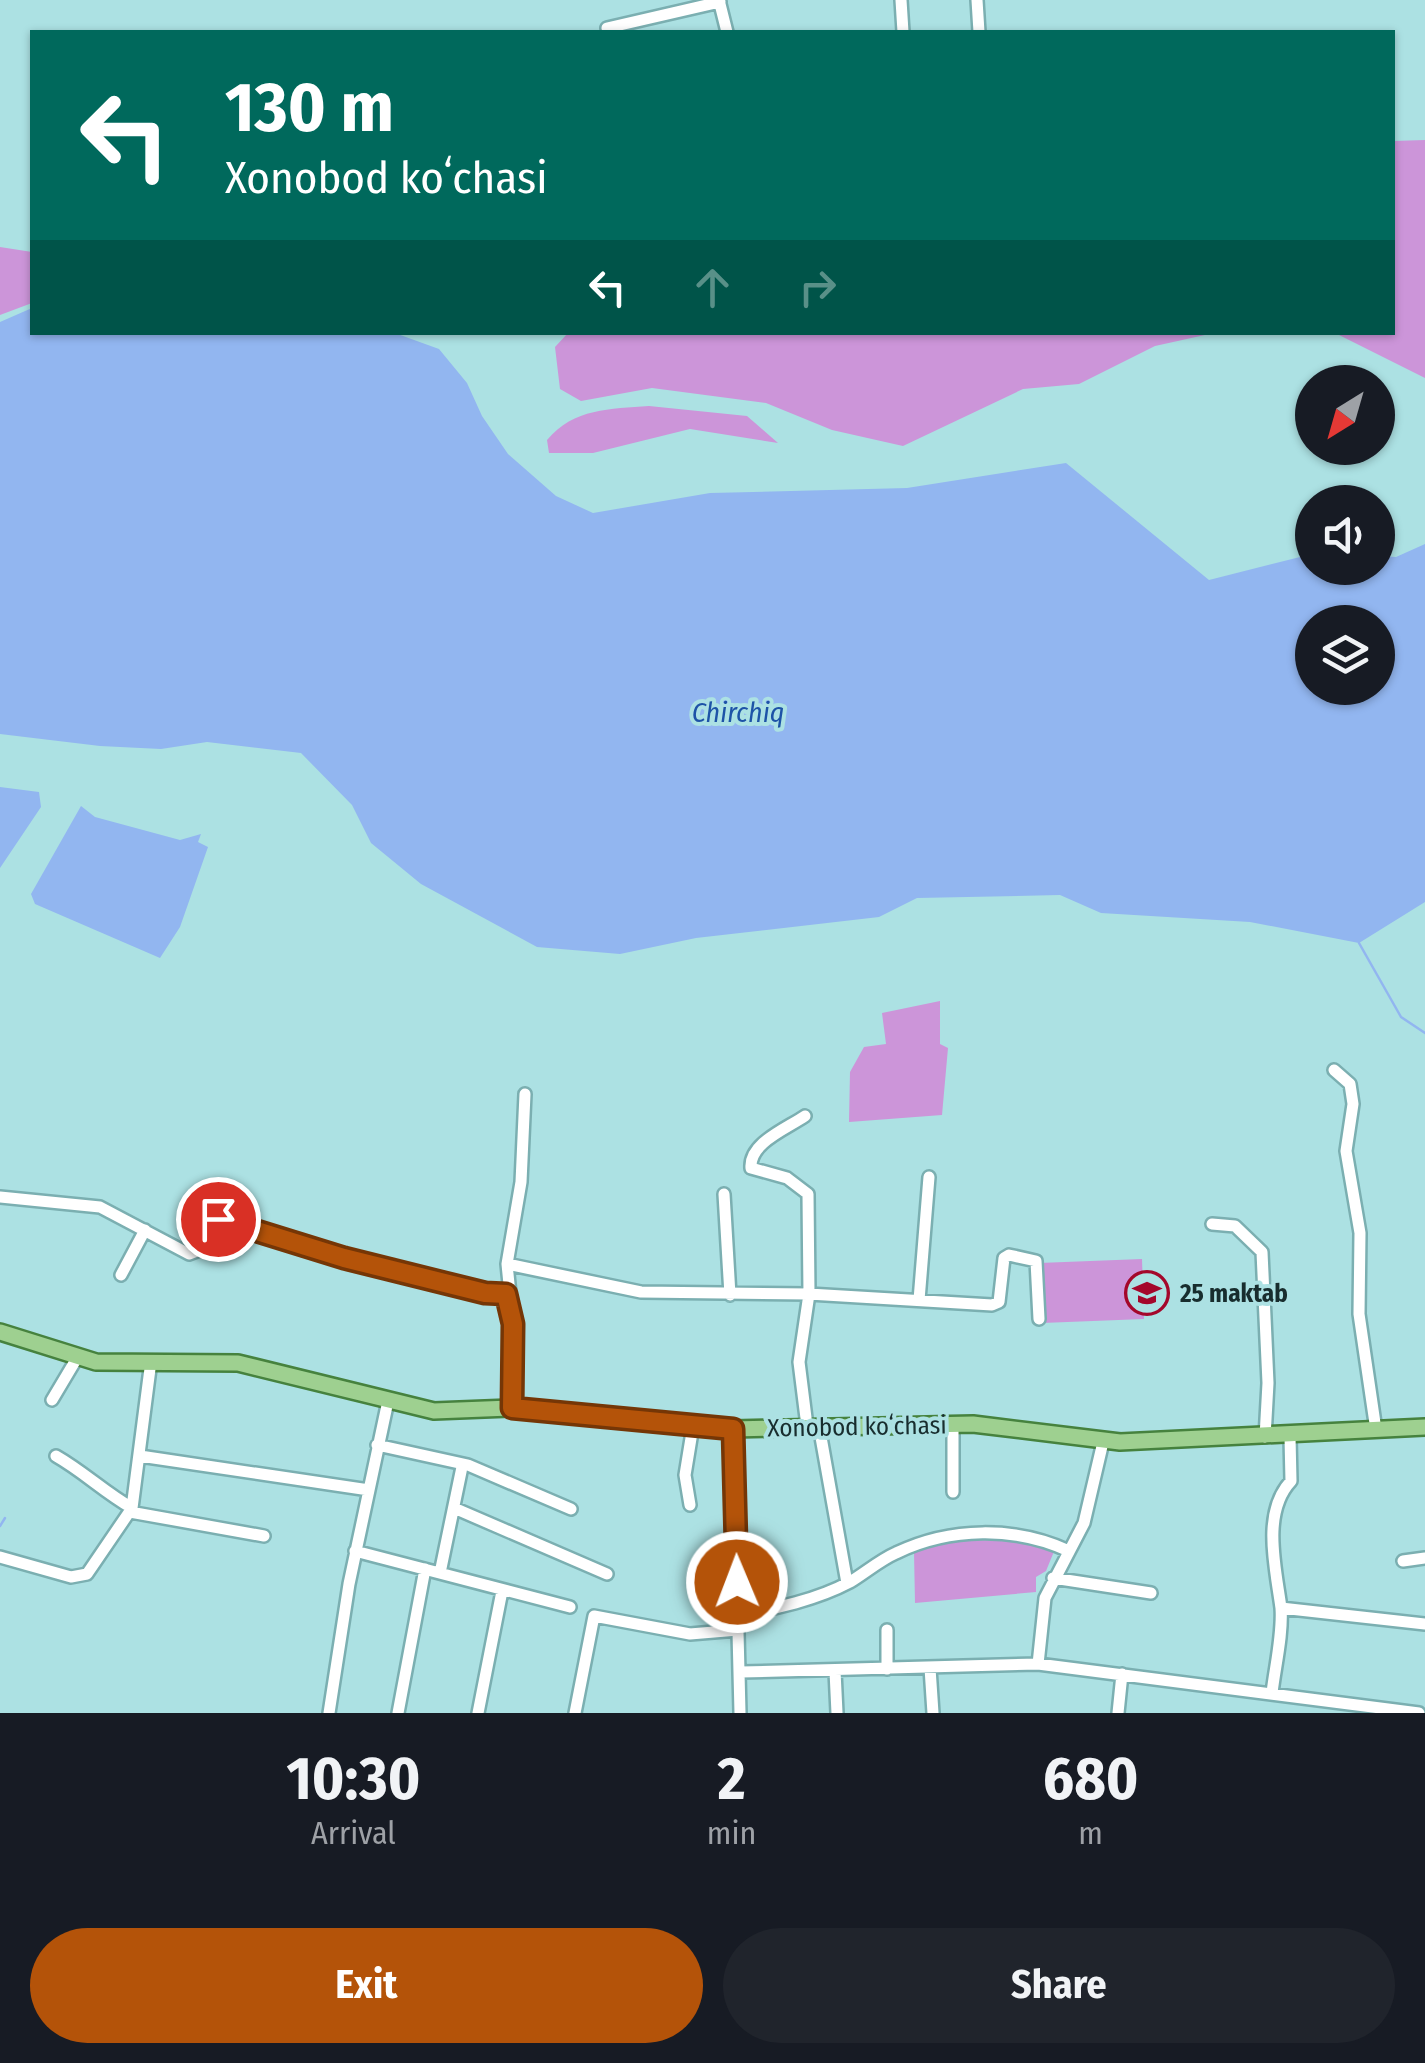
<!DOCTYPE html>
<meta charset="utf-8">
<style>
:root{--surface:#171b24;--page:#20242c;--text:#f1f3f6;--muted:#9ea1a6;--accent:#b45309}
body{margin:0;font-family:"Fira Sans Condensed",sans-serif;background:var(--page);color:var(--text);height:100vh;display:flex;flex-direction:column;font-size:38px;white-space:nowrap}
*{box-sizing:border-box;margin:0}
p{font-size:32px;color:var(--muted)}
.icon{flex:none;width:55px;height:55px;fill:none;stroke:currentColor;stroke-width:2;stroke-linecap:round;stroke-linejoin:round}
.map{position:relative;height:1713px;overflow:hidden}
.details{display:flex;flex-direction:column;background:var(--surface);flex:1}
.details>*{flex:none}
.top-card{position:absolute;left:30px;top:30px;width:1365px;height:305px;border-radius:0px;box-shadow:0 2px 8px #0004;background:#00695c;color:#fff;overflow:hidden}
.needle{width:65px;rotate:217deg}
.fabs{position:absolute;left:1295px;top:365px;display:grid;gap:20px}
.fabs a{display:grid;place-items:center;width:100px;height:100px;border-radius:50%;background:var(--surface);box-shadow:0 2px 8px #0004;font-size:50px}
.pin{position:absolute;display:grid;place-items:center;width:85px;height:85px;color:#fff;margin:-42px;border:5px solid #fff;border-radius:50%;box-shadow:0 2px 10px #0007}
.me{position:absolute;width:110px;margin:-55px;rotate:359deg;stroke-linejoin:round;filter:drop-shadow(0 0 8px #0008)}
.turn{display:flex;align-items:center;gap:35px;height:210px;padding:0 30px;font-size:45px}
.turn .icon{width:130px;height:130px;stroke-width:2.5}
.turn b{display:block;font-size:70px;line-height:85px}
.lanes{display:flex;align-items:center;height:95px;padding:0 30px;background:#0003;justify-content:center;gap:50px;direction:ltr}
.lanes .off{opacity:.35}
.eta{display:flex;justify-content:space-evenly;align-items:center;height:170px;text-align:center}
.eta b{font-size:60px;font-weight:700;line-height:70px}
.button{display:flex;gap:20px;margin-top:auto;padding:20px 30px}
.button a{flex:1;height:115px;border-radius:60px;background:var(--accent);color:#fff;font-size:40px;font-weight:700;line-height:115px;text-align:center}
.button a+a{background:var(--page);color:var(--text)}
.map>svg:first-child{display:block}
.green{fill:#cc95d9}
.water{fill:#92b6f0;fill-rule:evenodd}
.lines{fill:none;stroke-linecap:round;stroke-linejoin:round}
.stream{stroke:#92b6f0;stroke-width:2.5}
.minor-casing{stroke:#7bafb1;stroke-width:16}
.major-casing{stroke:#46823e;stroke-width:20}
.minor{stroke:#fff;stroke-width:11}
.major{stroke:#9ed090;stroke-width:15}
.route-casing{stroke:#753606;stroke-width:25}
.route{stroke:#b45309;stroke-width:18}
.labels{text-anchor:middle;stroke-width:8;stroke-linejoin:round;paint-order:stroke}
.poi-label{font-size:25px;font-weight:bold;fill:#182d2e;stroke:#ace1e3;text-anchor:start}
.street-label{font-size:25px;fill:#182d2e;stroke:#ace1e3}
.water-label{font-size:28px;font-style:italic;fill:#1d53a7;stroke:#ace1e3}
</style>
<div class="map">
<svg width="1425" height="1713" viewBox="0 0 1425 1713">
<rect width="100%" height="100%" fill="#ace1e3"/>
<path class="green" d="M1425,140V378L1335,333L1392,332L1393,141Z
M0,247L32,252V303L0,315Z
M568,333V332L1214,333L1155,346L1079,384L1023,389L903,446L832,430L766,403L652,388L581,401L560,389L555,347Z
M649,406L747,416L778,443L690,429L593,453H549L547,440C574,408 610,409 649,406Z
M940,1001V1044L948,1048L942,1115L849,1122L850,1072L864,1047L886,1044L882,1013Z
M1142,1259L1144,1319L1042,1323L1039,1263Z
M972,1540L1038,1541L1055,1549L1046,1571L1036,1577V1592L915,1603L914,1552L936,1542Z"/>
<path class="water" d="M32,308V332H392L439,349L467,383L482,416L508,454L556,496L593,513L710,493L907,488L1066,463L1209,580L1312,554V568H1378V556L1396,557L1425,544V902L1359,943L1250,922L1101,913L1060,895L917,898L879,917L696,938L620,954L537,947L421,884L371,843L352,805L301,753L207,742L161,749L100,746L0,734V322ZM1312,622H1378V688H1312Z
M0,787L39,792L41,807L0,868Z
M81,806L95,817L180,840L201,834L198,842L208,847L180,927L160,958L35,904L31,894Z"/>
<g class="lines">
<path class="stream" d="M1359,943L1401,1017L1425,1033
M0,1526L5,1518"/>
<g class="minor-casing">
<path id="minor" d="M719,0L727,32
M901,0L903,32
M977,0L979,32
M607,28L720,2
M1334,1070L1350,1084L1353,1104L1346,1151L1360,1233L1359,1314L1376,1430
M805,1116C786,1129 749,1143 751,1168L787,1178L808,1194L809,1294L799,1362L807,1426
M724,1194L730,1295
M0,1197L100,1207L189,1254L197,1251L210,1222L218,1219L344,1258L485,1293L507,1294
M1212,1224L1235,1226L1262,1252L1268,1383L1265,1437
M507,1264L641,1292L809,1294L992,1305L999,1302L1004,1258L1009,1255L1036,1261L1039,1319
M121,1275L145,1230
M919,1300L929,1177
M52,1400L77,1358
M512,1408L513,1324L507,1264L521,1182L525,1094
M953,1424V1492
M819,1426L847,1583
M733,1429L740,1713
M377,1445L468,1465L571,1509
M56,1456C84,1472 104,1492 132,1508
M140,1456L369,1490
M690,1505L685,1475L693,1426
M454,1508L607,1574
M130,1512L264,1536
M355,1551L570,1607
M0,1557L71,1577L87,1574L132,1508L151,1361
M1403,1561L1425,1558
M440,1573L462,1467
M1053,1578L1151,1593
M1281,1608L1425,1624
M738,1614C774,1610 818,1599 850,1582C865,1573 880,1560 896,1553C950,1527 1015,1526 1069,1551
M887,1630V1669
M1038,1664L1045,1598L1084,1523L1103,1442
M930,1668L933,1713
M835,1671L837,1713
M741,1672L1038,1664L1419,1713
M1272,1693C1275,1667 1283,1634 1281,1608C1276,1569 1261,1513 1291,1481L1290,1437
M329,1713L349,1584L388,1401
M398,1713L425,1569
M478,1713L502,1591
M575,1713L594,1616L690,1634L738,1630
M1118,1713L1122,1674"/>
</g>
<g class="major-casing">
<path id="major" d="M0,1332L96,1362L238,1363L434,1411L512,1408L733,1429L973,1424L1120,1442L1425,1427"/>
</g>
<use href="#minor" class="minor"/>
<use href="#major" class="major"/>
</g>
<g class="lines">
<g class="route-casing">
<path id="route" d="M218,1219L344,1258L485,1293L506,1294L513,1324L512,1408L733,1429L737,1582"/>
</g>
<use href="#route" class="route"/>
</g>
<defs>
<g id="school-ring" transform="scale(2.25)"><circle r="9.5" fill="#ace1e3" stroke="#a4072b" stroke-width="1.5"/><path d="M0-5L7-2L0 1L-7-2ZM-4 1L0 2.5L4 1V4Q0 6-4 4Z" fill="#a4072b"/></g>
</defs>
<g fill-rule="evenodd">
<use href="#school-ring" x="1147" y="1293"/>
</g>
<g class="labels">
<g class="poi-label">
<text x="1180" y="1302">25 maktab</text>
</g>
<g class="street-label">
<text transform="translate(857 1426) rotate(-1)" y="9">Xonobod koʻchasi</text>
</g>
<g class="water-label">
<text x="738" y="722">Chirchiq</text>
</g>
</g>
</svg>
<div class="fabs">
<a><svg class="needle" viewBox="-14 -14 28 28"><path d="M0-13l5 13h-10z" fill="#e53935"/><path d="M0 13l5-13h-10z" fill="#9ea1a6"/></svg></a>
<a><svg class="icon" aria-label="sound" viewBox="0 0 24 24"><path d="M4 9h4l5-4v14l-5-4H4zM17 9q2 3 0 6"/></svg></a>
<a><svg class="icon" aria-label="layers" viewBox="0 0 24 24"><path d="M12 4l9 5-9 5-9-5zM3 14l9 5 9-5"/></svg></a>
</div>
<div class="pin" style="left:218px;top:1219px;background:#d93025"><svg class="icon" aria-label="arrive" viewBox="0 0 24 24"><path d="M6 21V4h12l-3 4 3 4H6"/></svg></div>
<svg class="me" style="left:737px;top:1582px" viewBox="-20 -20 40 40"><circle r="17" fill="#b45309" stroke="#fff" stroke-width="3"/><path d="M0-11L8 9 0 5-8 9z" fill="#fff"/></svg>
<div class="top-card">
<div class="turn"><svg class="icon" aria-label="left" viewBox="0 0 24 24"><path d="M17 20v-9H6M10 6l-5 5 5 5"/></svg><div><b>130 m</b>Xonobod koʻchasi</div></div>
<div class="lanes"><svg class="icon" aria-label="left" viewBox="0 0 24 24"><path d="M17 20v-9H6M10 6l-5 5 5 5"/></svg><svg class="icon off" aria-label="ahead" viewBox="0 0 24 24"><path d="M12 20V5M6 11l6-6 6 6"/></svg><svg class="icon off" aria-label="right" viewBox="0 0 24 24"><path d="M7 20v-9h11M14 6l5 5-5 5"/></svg></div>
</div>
</div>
<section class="details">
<div class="eta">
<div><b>10:30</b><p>Arrival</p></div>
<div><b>2</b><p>min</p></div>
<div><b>680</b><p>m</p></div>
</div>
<div class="button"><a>Exit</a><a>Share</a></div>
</section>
